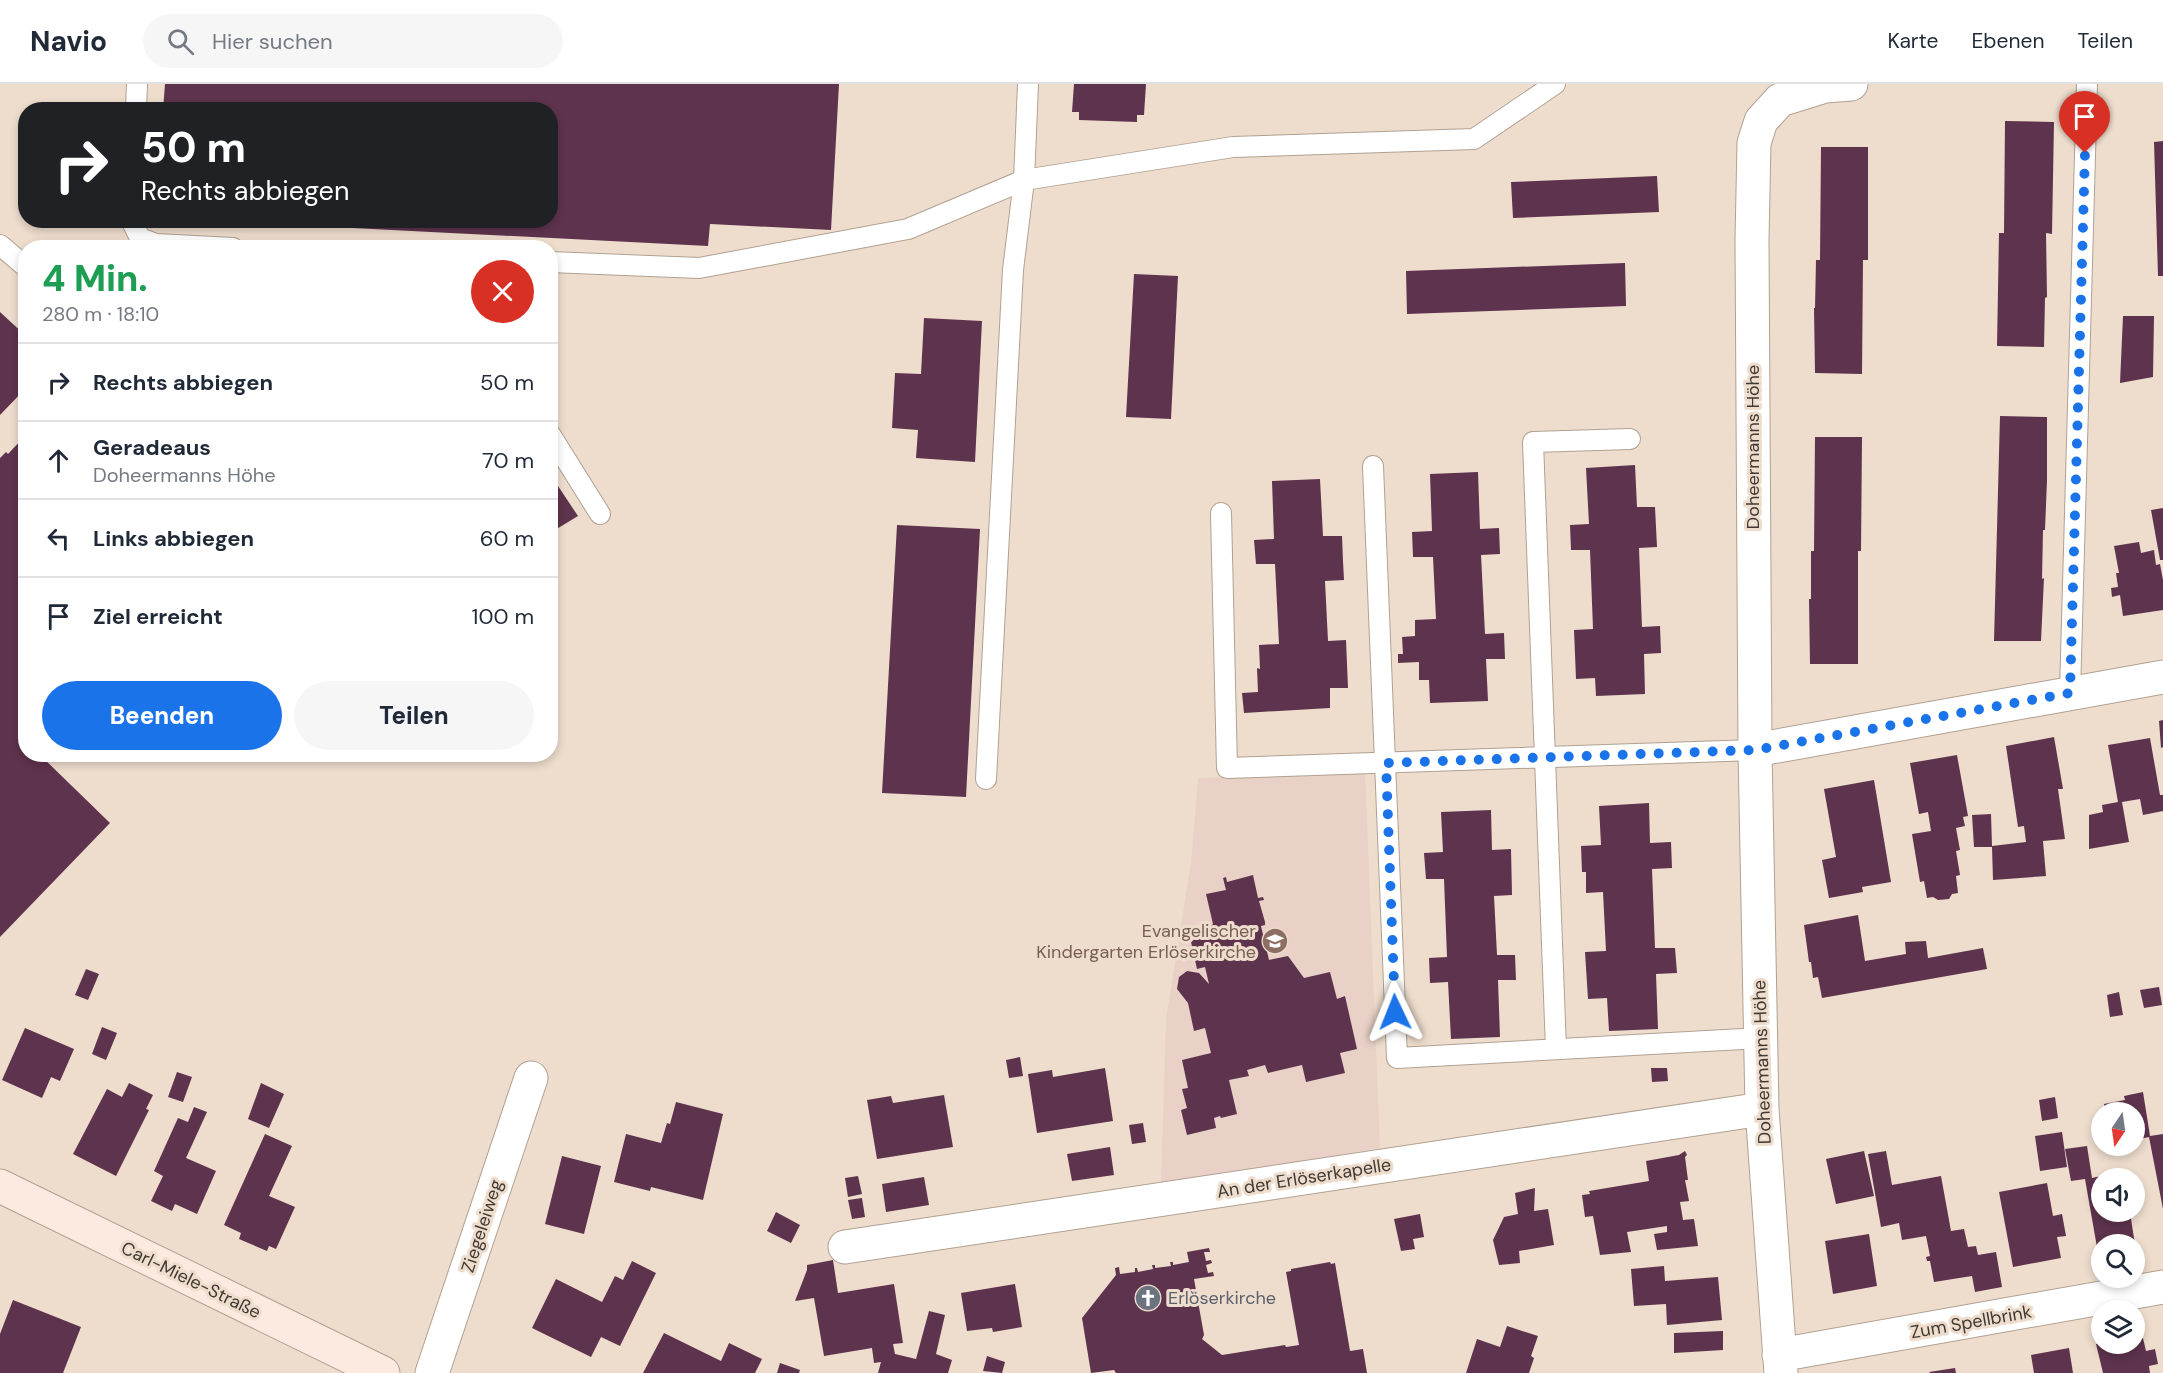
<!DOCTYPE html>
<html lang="de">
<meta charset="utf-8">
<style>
:root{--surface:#fff;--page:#f6f6f7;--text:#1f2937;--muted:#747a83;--line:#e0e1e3;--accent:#1a73e8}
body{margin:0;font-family:"DM Sans",sans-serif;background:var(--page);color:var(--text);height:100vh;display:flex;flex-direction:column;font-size:22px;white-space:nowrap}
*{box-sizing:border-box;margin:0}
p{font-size:20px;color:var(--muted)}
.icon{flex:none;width:33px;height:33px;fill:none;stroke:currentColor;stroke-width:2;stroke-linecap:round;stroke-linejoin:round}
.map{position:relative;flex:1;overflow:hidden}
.details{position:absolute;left:18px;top:156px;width:540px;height:522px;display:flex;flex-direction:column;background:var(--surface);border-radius:24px;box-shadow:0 3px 9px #0003}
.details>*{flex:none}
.guide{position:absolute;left:18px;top:18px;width:540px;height:126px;border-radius:24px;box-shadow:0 3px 9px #0003;background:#202124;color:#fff;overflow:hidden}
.needle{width:39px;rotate:193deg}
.buttons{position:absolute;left:2091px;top:1018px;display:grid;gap:12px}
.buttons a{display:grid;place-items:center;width:54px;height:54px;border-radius:50%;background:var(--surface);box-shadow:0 3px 9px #0003;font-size:30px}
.pin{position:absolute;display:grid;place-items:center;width:51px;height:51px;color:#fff;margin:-62px -26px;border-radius:50% 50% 50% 0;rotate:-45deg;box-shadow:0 0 6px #0007}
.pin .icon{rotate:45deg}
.me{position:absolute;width:66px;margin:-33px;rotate:358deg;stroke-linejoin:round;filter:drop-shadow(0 0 4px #0008)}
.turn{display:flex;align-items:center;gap:21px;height:126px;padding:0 24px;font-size:27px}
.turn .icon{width:78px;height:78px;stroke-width:2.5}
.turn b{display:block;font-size:42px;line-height:51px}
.round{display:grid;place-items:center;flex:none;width:63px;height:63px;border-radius:32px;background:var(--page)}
.summary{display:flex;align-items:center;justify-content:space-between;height:102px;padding:0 24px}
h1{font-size:36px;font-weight:800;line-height:45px;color:#1e9e55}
.primary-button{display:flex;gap:12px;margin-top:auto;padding:12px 24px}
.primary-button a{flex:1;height:69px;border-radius:36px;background:var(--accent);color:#fff;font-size:24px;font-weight:800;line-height:69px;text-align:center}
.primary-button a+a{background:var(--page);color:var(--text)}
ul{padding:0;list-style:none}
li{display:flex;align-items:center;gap:18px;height:78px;padding:0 24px;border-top:2px solid var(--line)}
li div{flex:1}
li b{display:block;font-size:22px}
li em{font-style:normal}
header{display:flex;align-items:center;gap:36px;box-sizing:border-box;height:84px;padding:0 30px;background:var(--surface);border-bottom:2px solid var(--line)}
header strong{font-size:28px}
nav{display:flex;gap:33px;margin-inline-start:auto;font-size:21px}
.search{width:420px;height:54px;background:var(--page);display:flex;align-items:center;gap:15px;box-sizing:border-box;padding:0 21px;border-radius:33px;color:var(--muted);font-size:22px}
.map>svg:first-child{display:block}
.education{fill:#e9d1c7}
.building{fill:#5e334d}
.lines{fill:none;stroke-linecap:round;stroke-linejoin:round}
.lane-casing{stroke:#b0a192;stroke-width:22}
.street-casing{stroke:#b0a192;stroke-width:35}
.secondary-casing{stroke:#b0a192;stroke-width:35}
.lane{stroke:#fff;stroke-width:20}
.street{stroke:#fff;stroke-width:33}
.secondary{stroke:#fce9df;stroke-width:33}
.route{stroke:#1a73e8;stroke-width:10;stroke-dasharray:0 18}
.labels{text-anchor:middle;stroke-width:6;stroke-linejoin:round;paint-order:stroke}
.street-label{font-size:18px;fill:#403933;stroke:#eeddcd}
.education-label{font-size:18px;fill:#785e54;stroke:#eeddcd;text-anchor:end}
.worship-label{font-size:18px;fill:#5b616d;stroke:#eeddcd;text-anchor:start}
</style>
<header>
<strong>Navio</strong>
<div class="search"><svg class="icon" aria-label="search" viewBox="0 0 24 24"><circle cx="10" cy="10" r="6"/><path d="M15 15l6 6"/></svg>Hier suchen</div>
<nav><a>Karte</a><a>Ebenen</a><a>Teilen</a></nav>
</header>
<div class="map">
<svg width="2163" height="1289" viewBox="0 0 2163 1289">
<rect width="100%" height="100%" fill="#eeddcd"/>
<path class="education" d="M1365,688L1380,1064L1161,1101L1166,935L1191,779L1198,694Z"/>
<path class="building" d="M165,0H839L831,146L710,140L708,162L236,138V136H550V26H163Z
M1074,0H1146L1144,31H1137V38L1079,36V28H1072Z
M2005,37L2054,38L2052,150L2046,149L2047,213L2045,214L2044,263L1997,262L1999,149H2004Z
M2163,57V192H2158L2154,58Z
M1821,63H1868V176H1863L1862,290L1815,289L1814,224H1815L1816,176H1820Z
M1657,92L1659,128L1513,134L1511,98Z
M1625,179L1626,222L1407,230L1406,187Z
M1134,190L1178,192L1171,335L1126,333Z
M0,228L26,252V304L0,331Z
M2123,232H2154L2153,293L2120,299Z
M924,234L982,237L975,378L916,374L918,346L892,344L895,289L921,290Z
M2000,332L2047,333V396L2045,446H2043L2042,495L2044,494L2041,557H1994Z
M26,351V647L21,652L26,657V670H39L110,739L0,853V374L6,368L8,370Z
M1815,353H1862L1861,467H1858V580H1810L1809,515H1811V467H1814Z
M1635,381L1637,423H1655L1657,463L1639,464L1642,543L1660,542L1661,569L1644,570L1645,610L1596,612L1595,594L1576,595L1574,546L1593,545L1590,466H1571L1570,441L1589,440L1586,384Z
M1478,388L1480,445L1499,444L1500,470L1481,471L1485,550L1504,549L1505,575H1486L1488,617L1430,619L1429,596H1419V578L1398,579V570H1403L1402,553L1415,552V536L1436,535L1433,473H1413L1412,448L1432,447L1430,390Z
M550,390L578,432L550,449Z
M1320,395L1323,452H1342L1343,477L1344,496L1325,497L1328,557L1346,556L1348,604H1330V624L1244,629L1242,609L1258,608L1257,584L1260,585L1259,561L1279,560L1275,480H1256L1254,456L1274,455L1272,397Z
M2163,424V476H2160L2151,426Z
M897,441L980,445L966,713L882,709Z
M2139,458L2141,469L2154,466L2156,481L2160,480L2163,496V526L2123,532L2120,511L2112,513L2111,504L2118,503L2116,489H2119L2114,462Z
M2163,636V663L2161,664L2159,637Z
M2054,653L2063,705H2058L2065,755L2043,757L2046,792L1993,796L1992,763H1974L1972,731L1991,730L1992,762L2026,758L2024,742L2018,743L2006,662Z
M2150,654L2160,711H2163V727L2143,731L2140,715L2122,718L2129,758L2089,765V731L2103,728L2102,721L2118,718L2108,661Z
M1957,671L1968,732L1963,733L1965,742L1956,744L1960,766L1956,767L1960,791L1956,792L1958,809L1952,810L1949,815L1938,816L1933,813L1927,814L1924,797L1920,798L1912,750L1931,747L1928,728L1919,730L1910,679Z
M1874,696L1891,798L1862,803L1863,808L1829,814L1822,776L1836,773L1824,705Z
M1649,719L1650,759L1671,758L1672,784L1652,785L1655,864H1675L1677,889L1656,890L1658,945L1609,947L1607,914L1588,915L1585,868L1606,867L1603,808L1586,809V788H1582L1581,762L1601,761L1599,722Z
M1491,726L1492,766L1511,765L1512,811L1494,812L1497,871H1515L1516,896H1498L1500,953L1451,955L1448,898L1430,899L1429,874L1447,873L1444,795H1426L1424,769L1443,768L1441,728Z
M1253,791L1258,814L1263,813L1264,816L1259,817L1265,838V841L1261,842L1269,876L1288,872L1304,894L1330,888L1337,915L1345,912L1357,965L1340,969L1345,989L1306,998L1302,981L1268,989L1265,981L1247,986L1249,992L1229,996L1237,1030L1221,1034L1220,1032L1214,1034L1216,1044L1187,1051L1181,1026L1187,1024L1182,1005L1188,1004L1182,976L1211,969L1205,944L1194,947L1188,919L1177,905L1179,893L1187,887L1199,889L1209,900L1205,883L1197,885L1191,858L1213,840L1206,810L1226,806L1223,794L1226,793L1227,798Z
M1858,831L1865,877L1906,870L1905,858L1926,857L1928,874L1983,864L1987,885L1822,914L1818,893L1813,894L1811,878H1809L1804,841Z
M86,885L99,890L88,916L75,911Z
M2159,903L2162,921L2144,924L2140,906Z
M2119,908L2123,931L2110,933L2107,911Z
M102,943L117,949L106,976L92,970Z
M25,944L74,965L60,997L51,993L42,1014L2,996Z
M1020,973L1023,992L1009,994L1006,976Z
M1105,984L1113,1037L1037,1049L1028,990L1052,986L1053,993Z
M1651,984H1667L1668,997L1652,998Z
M177,988L192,993L183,1018L168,1013Z
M129,999L153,1011L146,1025L149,1026L116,1092L73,1070L107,1005L122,1013Z
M261,999L284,1010L269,1044L248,1035Z
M2143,1008L2150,1052L2163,1050V1125L2149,1053L2134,1056V1029H2106L2104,1020L2125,1016L2124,1012Z
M944,1011L953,1063L877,1075L867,1016L891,1012L893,1019Z
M2055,1013L2058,1034L2042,1037L2039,1016Z
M676,1018L723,1030L703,1116L651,1103L650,1107L614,1098L626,1050L661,1059L667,1039L670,1040Z
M194,1023L207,1028L186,1074L216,1087L197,1130L175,1120L172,1127L151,1117L163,1092L154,1087L178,1034L188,1038Z
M1143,1039L1146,1058L1132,1060L1129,1041Z
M2062,1048L2067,1083L2040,1087L2035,1052Z
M265,1050L292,1062L269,1112L295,1123L276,1165L269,1162L267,1167L239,1155L241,1149L224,1141Z
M2087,1062L2092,1094L2101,1092L2102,1128H2130L2135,1161H2102V1168L2098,1169L2085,1095L2071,1097L2065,1065Z
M1110,1063L1114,1091L1072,1097L1067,1070Z
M1685,1067L1687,1071L1685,1073L1688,1096H1685L1689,1117L1680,1118L1683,1136L1694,1135L1698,1162L1657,1166L1654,1150L1667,1148V1142L1627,1148L1631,1168L1600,1171L1593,1132L1585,1133L1582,1111L1590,1110L1589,1107L1649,1097L1646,1077L1679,1071Z
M1864,1067L1874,1112L1836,1120L1826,1075Z
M1886,1067L1892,1101L1941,1092L1951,1147L1964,1145L1968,1163L1976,1162L1978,1171L1996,1168L2002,1203L1975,1208L1972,1192L1934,1198L1930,1177H1927L1926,1173L1930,1172L1926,1152L1902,1156L1899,1139L1881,1143L1868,1070Z
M562,1072L601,1082L584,1150L545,1140Z
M858,1092L862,1110L848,1113L845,1094Z
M924,1093L929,1121L886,1128L882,1100Z
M2047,1099L2053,1132L2062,1130L2066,1152L2057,1153L2061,1174L2013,1183L1999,1108Z
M1535,1104L1534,1127L1548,1125L1554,1161L1519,1167L1520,1179L1499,1181L1493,1156L1504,1133L1518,1130L1515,1109Z
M862,1114L865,1133L852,1135L848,1116Z
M776,1128L800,1141L791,1159L767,1147Z
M1420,1130L1424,1153L1413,1155L1415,1165L1401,1167L1394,1135Z
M1869,1150L1877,1202L1833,1210L1825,1157Z
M1209,1164L1210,1168H1204L1206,1177L1211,1176L1212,1179L1206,1181L1208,1189L1213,1188L1214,1192L1194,1195L1204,1251L1202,1255L1222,1271L1285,1261L1286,1263L1299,1261L1286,1188L1291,1187V1185L1330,1178L1331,1180L1335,1179L1350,1267L1363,1265L1367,1289H1116L1114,1286L1091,1289L1082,1234L1116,1191L1115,1184L1119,1183L1120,1190L1135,1188V1184H1137L1138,1188L1153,1185L1152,1181H1155V1184L1171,1182L1170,1178H1173V1181L1189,1178L1187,1168Z
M833,1176L838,1209L894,1200L903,1259L893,1260L895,1270L916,1275L929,1227L945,1231L936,1270L952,1276L948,1289H878L881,1278L874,1279L872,1264L824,1272L814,1214L795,1217L807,1186V1181Z
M632,1177L656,1189L620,1262L601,1253L591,1273L532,1244L556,1195L602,1218L615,1192L623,1196Z
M1664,1182L1665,1197L1718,1193L1722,1236L1667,1241L1666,1220L1634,1222L1631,1185Z
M1015,1200L1022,1243L993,1248L992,1244L967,1247L961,1209Z
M13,1216L81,1243L63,1289H0V1250Z
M1507,1242L1538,1252L1531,1272L1534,1274L1529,1289H1466L1477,1255L1500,1263Z
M1723,1247V1266L1674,1269V1249Z
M664,1249L721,1277L729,1259L762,1275L755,1289H643Z
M2142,1250L2146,1267L2155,1265L2158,1280L2149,1282L2150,1289H2103L2096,1260H2134V1252Z
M2069,1264L2073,1289H2034L2031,1271Z
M987,1272L1005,1278L1002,1289L983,1287Z
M780,1279L800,1286L799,1289H777Z
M1955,1284L1956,1289H1930L1929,1288Z"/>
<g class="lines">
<g class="lane-casing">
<path id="lane" d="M136,26L137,0
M131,136L140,154L156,160L233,164
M0,161L26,183
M550,178L699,184L908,145L1024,96L1233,63L1474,55L1555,0
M550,350L600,430
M1373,382L1397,974L1761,954
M1221,429L1227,684L1755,666
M2070,609L2087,0
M986,695L1013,186L1024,96L1028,0
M1556,965L1533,358L1630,355"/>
</g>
<g class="street-casing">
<path id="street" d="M1755,666L2163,593
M845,1163L1762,1025
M1779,1271L2163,1203
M432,1289L531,994
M1781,1289L1762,1025L1755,666L1752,156L1754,59L1761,37L1780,16L1825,2L1851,0"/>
</g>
<g class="secondary-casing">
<path id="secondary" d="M0,1102L383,1289"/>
</g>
<use href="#lane" class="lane"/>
<use href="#street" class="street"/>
<use href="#secondary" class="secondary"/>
</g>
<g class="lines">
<path class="route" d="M1395,928L1386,679L1755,666L2070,609L2085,69"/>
</g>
<defs>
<g id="school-disc" transform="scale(1.35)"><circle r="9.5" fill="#8d6e63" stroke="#eeddcd"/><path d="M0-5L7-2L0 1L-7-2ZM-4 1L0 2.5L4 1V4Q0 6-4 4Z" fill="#fff"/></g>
<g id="church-disc" transform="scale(1.35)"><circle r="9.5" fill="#6b7280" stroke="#eeddcd"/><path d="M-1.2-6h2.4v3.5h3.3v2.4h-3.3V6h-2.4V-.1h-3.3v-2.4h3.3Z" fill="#fff"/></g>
</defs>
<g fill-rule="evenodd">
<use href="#school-disc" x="1275" y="857"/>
<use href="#church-disc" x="1148" y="1214"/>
</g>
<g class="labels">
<g class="street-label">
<text transform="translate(1753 363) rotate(-90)" y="6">Doheermanns Höhe</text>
<text transform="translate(1762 978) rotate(-92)" y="6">Doheermanns Höhe</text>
<text transform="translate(1304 1094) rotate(-9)" y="6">An der Erlöserkapelle</text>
<text transform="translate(482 1142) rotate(-72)" y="6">Ziegeleiweg</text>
<text transform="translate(191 1196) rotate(26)" y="6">Carl-Miele-Straße</text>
<text transform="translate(1971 1238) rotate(-10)" y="6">Zum Spellbrink</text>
</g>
<g class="education-label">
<text x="1256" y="853">Evangelischer<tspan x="1256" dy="21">Kindergarten Erlöserkirche</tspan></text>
</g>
<g class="worship-label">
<text x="1168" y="1220">Erlöserkirche</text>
</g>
</g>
</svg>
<div class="buttons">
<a><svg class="needle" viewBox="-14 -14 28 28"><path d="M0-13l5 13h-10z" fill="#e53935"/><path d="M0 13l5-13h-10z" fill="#747a83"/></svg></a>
<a><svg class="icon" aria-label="sound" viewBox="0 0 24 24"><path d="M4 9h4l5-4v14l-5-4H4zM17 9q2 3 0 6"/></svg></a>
<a><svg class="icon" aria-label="search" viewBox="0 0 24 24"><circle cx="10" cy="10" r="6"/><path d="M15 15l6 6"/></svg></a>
<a><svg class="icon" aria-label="layers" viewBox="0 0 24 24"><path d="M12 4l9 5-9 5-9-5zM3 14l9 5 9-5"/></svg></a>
</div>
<div class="pin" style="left:2085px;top:69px;background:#d93025"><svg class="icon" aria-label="arrive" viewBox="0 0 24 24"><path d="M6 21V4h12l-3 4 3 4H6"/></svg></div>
<svg class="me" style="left:1395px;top:928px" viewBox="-20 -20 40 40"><path d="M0-17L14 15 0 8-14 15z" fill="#1a73e8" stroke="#fff" stroke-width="4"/></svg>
<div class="guide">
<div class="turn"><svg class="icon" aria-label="right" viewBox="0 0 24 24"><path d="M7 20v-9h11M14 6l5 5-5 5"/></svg><div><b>50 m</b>Rechts abbiegen</div></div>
</div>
<section class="details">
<div class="summary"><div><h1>4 Min.</h1><p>280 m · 18:10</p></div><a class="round" style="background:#d93025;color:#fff"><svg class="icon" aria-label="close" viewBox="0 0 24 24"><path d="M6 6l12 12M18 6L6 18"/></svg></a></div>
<ul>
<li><svg class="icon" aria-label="right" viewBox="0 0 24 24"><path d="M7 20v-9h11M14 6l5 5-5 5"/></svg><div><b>Rechts abbiegen</b></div><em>50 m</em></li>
<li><svg class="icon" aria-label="ahead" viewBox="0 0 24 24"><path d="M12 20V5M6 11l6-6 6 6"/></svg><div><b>Geradeaus</b><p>Doheermanns Höhe</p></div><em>70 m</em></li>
<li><svg class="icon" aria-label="left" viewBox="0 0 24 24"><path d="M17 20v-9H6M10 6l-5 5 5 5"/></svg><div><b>Links abbiegen</b></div><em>60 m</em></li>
<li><svg class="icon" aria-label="arrive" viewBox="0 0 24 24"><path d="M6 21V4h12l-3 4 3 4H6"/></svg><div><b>Ziel erreicht</b></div><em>100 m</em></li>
</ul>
<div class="primary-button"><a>Beenden</a><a>Teilen</a></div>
</section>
</div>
